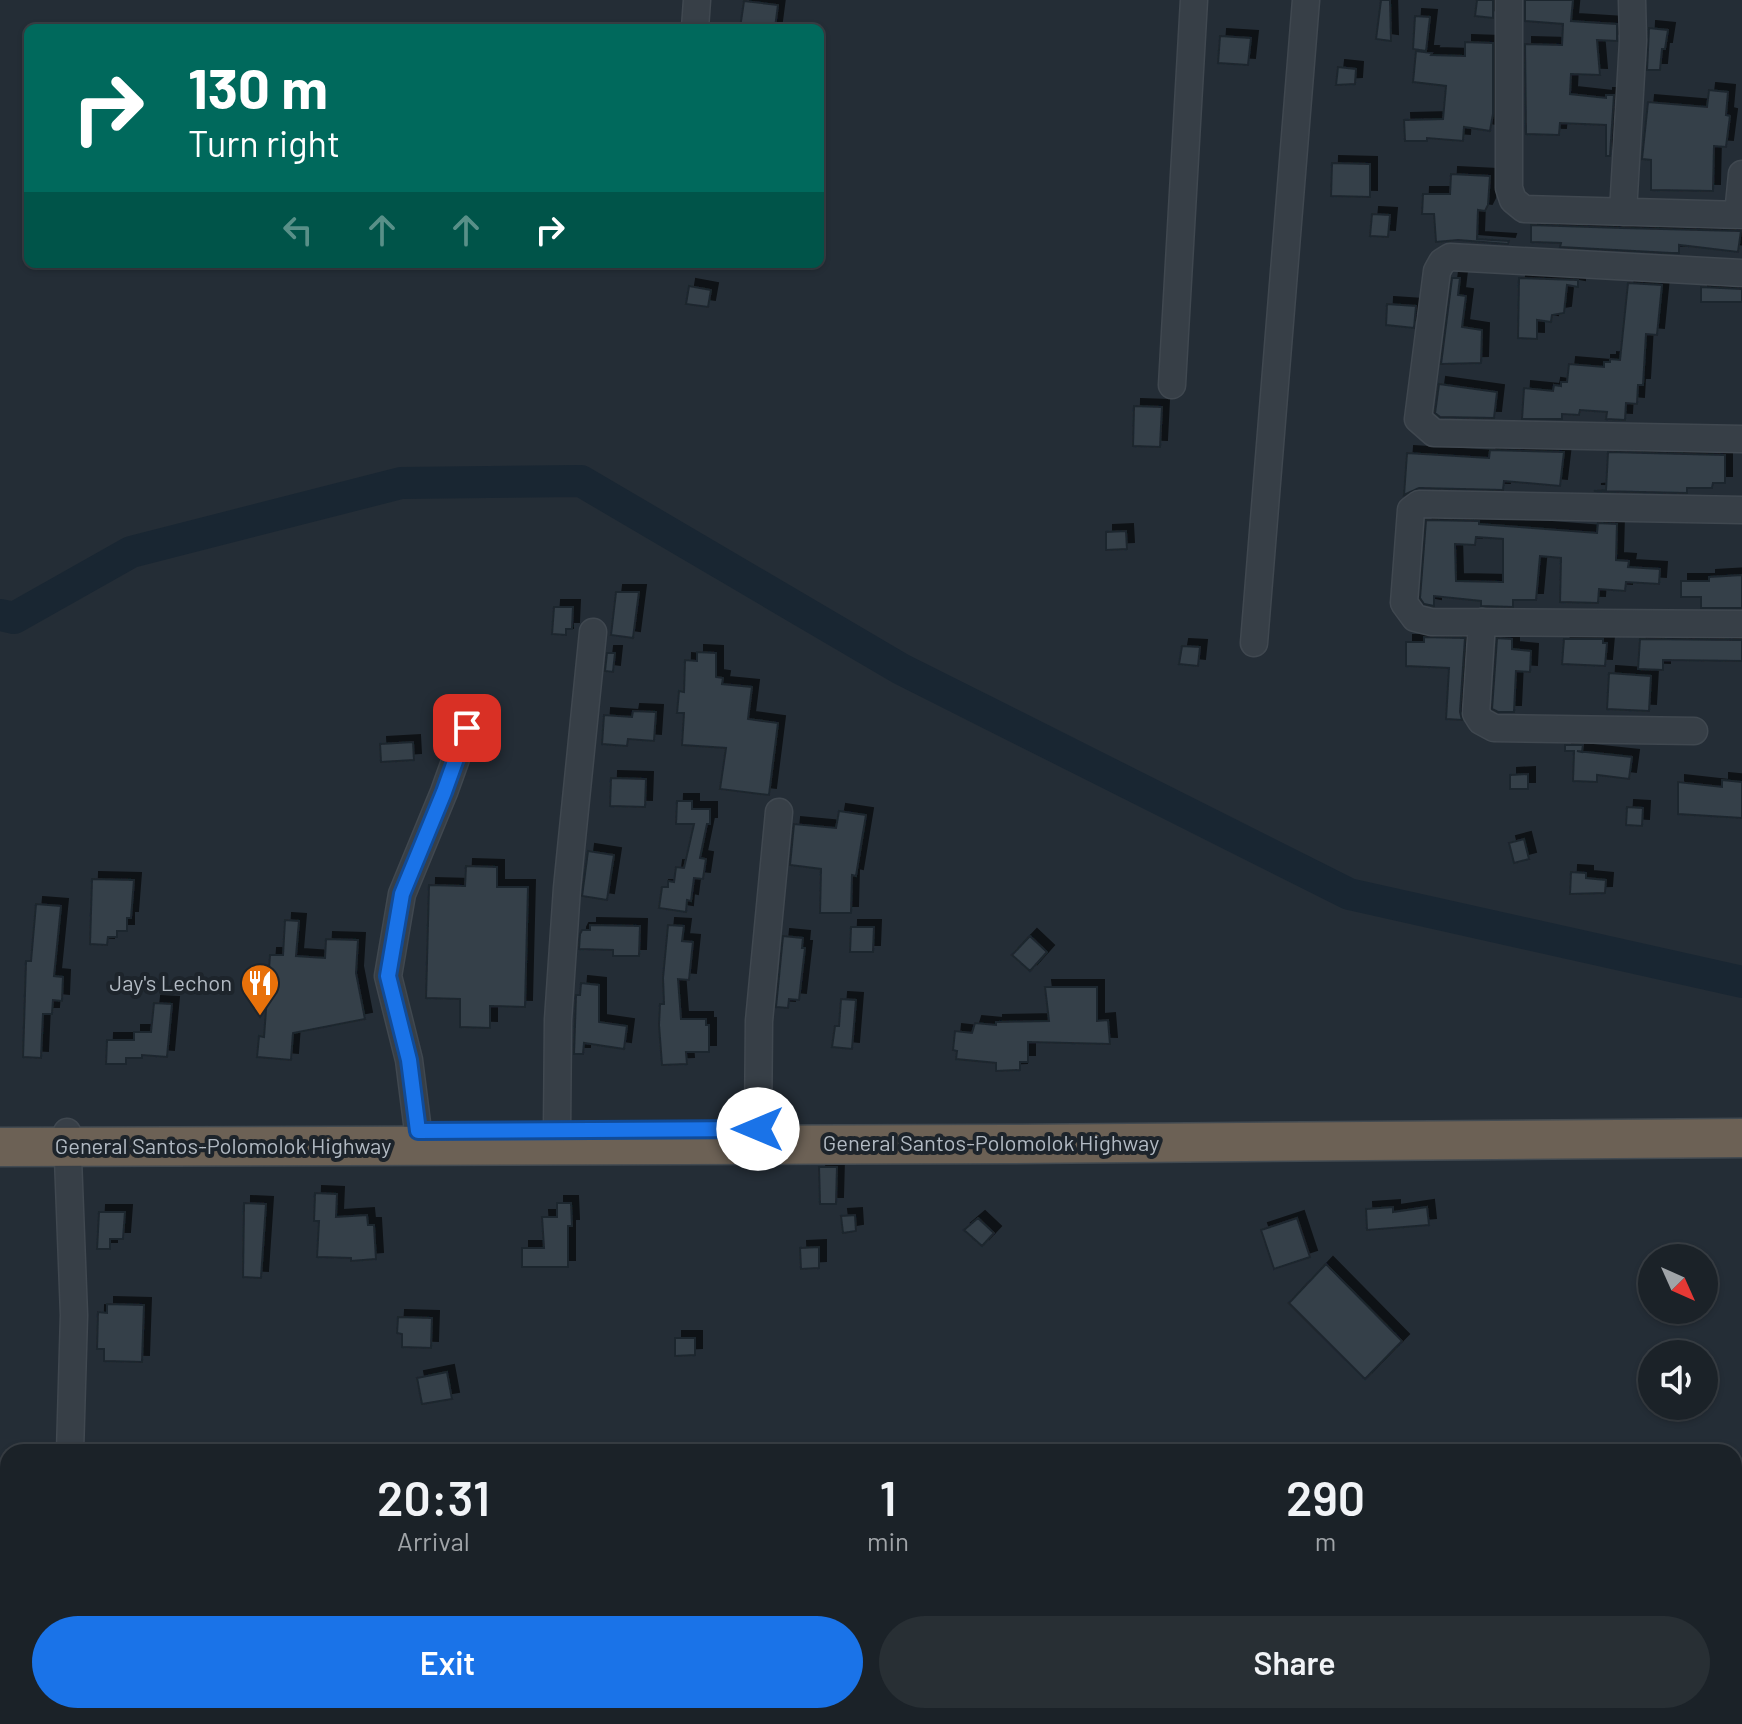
<!DOCTYPE html>
<style>
:root{--surface:#1b2228;--page:#282f34;--text:#f1f3f6;--muted:#a0a4a8;--line:#393f45;--accent:#1a73e8}
body{margin:0;font-family:Barlow,sans-serif;background:var(--page);color:var(--text);height:100vh;display:flex;flex-direction:column;font-size:30px;white-space:nowrap}
*{box-sizing:border-box;margin:0}
p{font-size:26px;color:var(--muted)}
.icon{flex:none;width:44px;height:44px;fill:none;stroke:currentColor;stroke-width:2;stroke-linecap:round;stroke-linejoin:round}
.map{position:relative;flex:1;overflow:hidden}
.sheet{position:absolute;left:0px;top:1444px;width:1742px;height:280px;display:flex;flex-direction:column;background:var(--surface);border-radius:24px 24px 0 0;box-shadow:0 2px 6px #0004,0 0 0 2px var(--line)}
.sheet>*{flex:none}
.banner{position:absolute;left:24px;top:24px;width:800px;height:244px;border-radius:12px;box-shadow:0 2px 6px #0004,0 0 0 2px var(--line);background:#00695c;color:#fff;overflow:hidden}
.needle{width:52px;rotate:135deg}
.buttons{position:absolute;left:1638px;top:1244px;display:grid;gap:16px}
.buttons a{display:grid;place-items:center;width:80px;height:80px;border-radius:50%;background:var(--surface);box-shadow:0 2px 6px #0004,0 0 0 2px var(--line);font-size:40px}
.pin{position:absolute;display:grid;place-items:center;width:68px;height:68px;color:#fff;margin:-34px;border-radius:16px;box-shadow:0 4px 12px #0006}
.me{position:absolute;width:88px;margin:-44px;rotate:270deg;stroke-linejoin:round;filter:drop-shadow(0 0 6px #0008)}
.turn{display:flex;align-items:center;gap:28px;height:168px;padding:0 32px;font-size:36px}
.turn .icon{width:104px;height:104px;stroke-width:2.5}
.turn b{display:block;font-size:56px;line-height:68px}
.lanes{display:flex;align-items:center;height:76px;padding:0 32px;background:#0003;justify-content:center;gap:40px;direction:ltr}
.lanes .off{opacity:.35}
.eta{display:flex;justify-content:space-evenly;align-items:center;height:136px;text-align:center}
.eta b{font-size:48px;font-weight:600;line-height:56px}
.primary-button{display:flex;gap:16px;margin-top:auto;padding:16px 32px}
.primary-button a{flex:1;height:92px;border-radius:48px;background:var(--accent);color:#fff;font-size:32px;font-weight:600;line-height:92px;text-align:center}
.primary-button a+a{background:var(--page);color:var(--text)}
.map>svg:first-child{display:block}
.lines{fill:none;stroke-linecap:round;stroke-linejoin:round}
.river{stroke:#192632;stroke-width:32}
.building{fill:#343f49;stroke:#1e262d;stroke-width:2;fill-rule:evenodd;filter:url(#shadow)}
.minor-casing{stroke:#404850;stroke-width:29}
.highway-casing{stroke:#424a51;stroke-width:41}
.minor{stroke:#373f47;stroke-width:26}
.highway{stroke:#6c6155;stroke-width:38}
.route-casing{stroke:#114b97;stroke-width:20}
.route{stroke:#1a73e8;stroke-width:14}
.labels{text-anchor:middle;stroke-width:8;stroke-linejoin:round;paint-order:stroke}
.poi-label{font-size:22px;fill:#b2bac3;stroke:#1d242b;text-anchor:end}
.street-label{font-size:22px;fill:#b2bac3;stroke:#1d242b}
</style>
<div class="map">
<svg width="1742" height="1724" viewBox="0 0 1742 1724">
<defs>
<filter id="shadow"><feDropShadow dx="7" dy="-7" stdDeviation="0" flood-color="#0009"/></filter>
</defs>
<rect width="100%" height="100%" fill="#242d36"/>
<g class="lines">
<path class="river" d="M0,615L14,618L131,552L401,483L581,481L901,669L1349,894L1742,982"/>
</g>
<path class="building" d="M1381,0H1390L1391,41L1376,39Z
M1477,0H1493V18L1475,16Z
M1525,0H1573L1571,21L1617,24V41L1597,40L1600,75L1571,74L1570,94L1606,98V95H1614L1610,156H1606V125L1560,123L1559,135L1526,134L1525,44L1562,45L1563,24L1525,21Z
M744,1L778,5L775,28H740Z
M1415,16L1430,17L1426,51L1413,49Z
M1649,28L1668,30L1665,49H1662L1660,70H1647Z
M1220,36L1251,38L1248,65L1218,63Z
M1465,42L1493,43V114L1490,131L1464,127L1463,141L1427,138V141H1405L1404,120L1443,119L1446,86L1413,82L1416,51L1432,53L1431,55L1465,56Z
M1338,67L1356,69L1355,84L1336,85Z
M1709,90L1728,92L1726,115L1730,116L1726,147L1714,146L1713,191L1651,190V160L1642,159L1648,102L1707,107Z
M1332,163L1370,164V197L1331,196Z
M1451,174L1490,176L1488,205L1485,211L1478,210L1477,239L1509,241L1508,244L1458,240L1436,242L1434,214H1422L1423,194H1450Z
M1372,214L1390,215L1388,237L1370,236Z
M1531,225L1623,228L1741,231L1738,252L1679,245V253H1671L1560,247L1561,243L1531,242Z
M1452,278H1460L1458,295L1466,296L1462,327L1482,330L1481,363L1441,364Z
M1519,278L1578,280V287L1567,285L1564,313L1552,315L1551,322L1537,320V339L1518,338Z
M1628,283L1662,285L1657,335L1646,334L1643,385H1638L1637,404L1626,403L1625,420L1606,419L1607,412L1580,410L1579,415L1562,414V419H1522L1524,388L1553,391L1554,385L1561,386V382H1567L1569,364L1604,367V362H1610V359L1620,360Z
M689,286L711,290L708,307L686,304Z
M1701,287L1742,289V302H1701Z
M1387,304L1416,306L1414,328L1386,325Z
M1439,384L1497,392L1494,418L1440,417L1435,413Z
M1134,406L1162,407L1160,447L1133,446Z
M1490,450L1564,452L1560,486L1504,481L1503,490L1419,488L1404,495L1407,453L1489,458Z
M1608,452L1725,455V483H1713L1712,488H1687V493L1594,491L1606,490Z
M1426,520L1479,521V524L1597,533L1598,523L1617,524L1616,560L1629,561L1628,567L1660,569L1659,584L1626,582L1625,591L1599,589L1598,603L1560,602L1561,558L1540,556L1536,600H1513V607L1481,606V601L1434,596V606L1424,604L1420,598ZM1476,537L1503,539V582L1456,581L1455,544L1475,545Z
M1126,531L1127,549L1106,550V532Z
M1742,575V608H1701V597H1681V581H1709V577Z
M616,592H639L633,638L611,635Z
M554,607H573L572,629H566V635L552,634Z
M1424,637L1465,638L1460,712L1462,720L1446,719L1449,668L1406,666V642H1424Z
M1497,638L1512,639V649L1531,651L1530,672L1516,671L1514,712H1498L1492,709Z
M1564,639H1603V643H1607L1605,666L1562,664Z
M1640,639L1742,640V661L1663,660V670L1638,669Z
M1182,646L1200,647L1198,666L1179,664Z
M697,652L716,653V677L723,678L722,684L752,687L748,719L778,723L769,795L720,789L726,748L682,745L684,713H677L679,691L684,692L685,660L697,661Z
M607,653H615L613,672L605,671Z
M1609,673L1651,676L1649,711L1607,709Z
M633,711L656,712L654,741L628,739L627,746L602,744L604,715L632,717Z
M413,742L414,760L381,762L380,744Z
M1565,745H1583L1582,752L1577,751L1632,757L1629,779L1597,775V782L1573,781L1574,751H1565Z
M1528,774V789H1510V775Z
M611,778L646,779L645,807L610,806Z
M1722,780L1742,782V818L1678,814V782L1722,787Z
M677,801H692V809H710V824H707L700,858L706,859L703,879L694,878L691,901L687,900L686,912L659,908L662,887H668V881L674,882L676,867L684,868L694,824H676Z
M1627,807L1643,808L1642,826L1626,825Z
M839,811L866,815L856,876L852,875L851,913H820L821,869L790,865L794,824L836,828Z
M1524,839L1529,859L1514,863L1509,843Z
M588,851L614,855L607,900L582,896Z
M466,866L497,867V887H528L525,1007L490,1006V1028L460,1027V999L426,998L429,885L465,886Z
M1571,872L1586,873V878L1606,880L1605,893L1570,894Z
M92,879L134,880L131,918H127V931H117V937H108L107,945L90,944Z
M36,904L61,906L54,976L63,977L62,1001L53,1000L52,1014H43L41,1058L23,1057L26,961H31Z
M285,920L299,921L296,956L325,958L326,939L358,940L356,973L365,1019L293,1033L291,1060L257,1057L259,1036L264,1037L270,955H283Z
M590,925L640,926L639,956H613V950L579,949L580,934L582,930H590Z
M668,925L684,926L682,941L693,942L689,980L678,979L681,1019H706V1025H709V1052H686L687,1064L662,1065L659,1025L660,1004H664L663,978Z
M851,927H874L873,952H850Z
M783,936L803,938L802,948H805L799,1000L789,999L788,1008L776,1007Z
M1030,936L1047,952L1030,971L1012,955Z
M581,983L599,985V1022L627,1026L624,1049L584,1043L583,1054H574L576,995H580Z
M1045,987H1097V1021L1108,1020L1110,1044L1028,1042V1062H1020V1070L996,1071V1063L956,1059L957,1051L953,1050L955,1031L972,1033L975,1023L996,1025V1022L1049,1021Z
M841,999L856,1000L852,1049L832,1047L835,1026H839Z
M154,1003L172,1004L167,1057L142,1055V1058H126V1064H106L107,1040H134V1032H151Z
M819,1167H837L836,1204H820Z
M315,1193L337,1194L336,1217L367,1215L368,1225H374L376,1259L351,1261V1258L317,1257L319,1221H314Z
M244,1203L266,1204L261,1278L243,1277Z
M557,1203H571L572,1226H568V1267H522V1248H544L542,1217H557Z
M1393,1207V1212L1427,1207L1429,1225L1367,1230L1366,1209Z
M99,1212H125L123,1239H110V1249H97Z
M855,1215L856,1231L843,1233L841,1216Z
M978,1218L994,1233L982,1246L964,1230Z
M1297,1218L1310,1257L1274,1269L1261,1230Z
M819,1247V1268L801,1269L800,1248Z
M1326,1264L1402,1341L1365,1379L1289,1303Z
M107,1304L144,1305L142,1362L104,1361V1349H97L98,1312L107,1313Z
M398,1317L432,1318L431,1348L402,1347V1334L397,1333Z
M675,1338H695V1355L675,1356Z
M447,1372L452,1399L422,1404L417,1378Z"/>
<g class="lines">
<g class="minor-casing">
<path id="minor" d="M1509,0V188L1513,200L1524,209L1742,215
M695,28L697,0
M1623,212L1633,41L1632,0
M1738,215L1742,174
M1742,273L1450,257L1442,262L1437,271L1418,419L1434,433L1742,439
M1172,385L1194,0
M1742,510L1419,504L1411,510L1404,603L1415,618L1431,622L1742,624
M1482,622L1476,713L1481,721L1494,728L1694,731
M1254,643L1306,0
M758,1129L759,1021L779,812
M557,1130L558,1020L567,888L593,632
M418,1131L409,1060L388,976L402,894L444,792L467,728
M67,1132L74,1315L70,1452
M73,1716L74,1724"/>
</g>
<g class="highway-casing">
<path id="highway" d="M0,1147L1009,1144L1742,1138"/>
</g>
<use href="#minor" class="minor"/>
<use href="#highway" class="highway"/>
</g>
<g class="lines">
<g class="route-casing">
<path id="route" d="M467,728L444,792L402,894L388,976L409,1060L418,1131L758,1129"/>
</g>
<use href="#route" class="route"/>
</g>
<defs>
<g id="restaurant-pin" transform="scale(2)"><path d="M0 17L-7.5 6A9.5 9.5 0 1 1 7.5 6Z" fill="#e8710a" stroke="#1d242b"/><path d="M-5-6h1v4h1v-4h1v4h1v-4h1v5L-1.5 .5V6h-2V.5L-5-1ZM5-6V6H3V1.5H1.5Q1.5-4 5-6Z" fill="#fff"/></g>
</defs>
<g fill-rule="evenodd">
<use href="#restaurant-pin" x="260" y="983"/>
</g>
<g class="labels">
<g class="poi-label">
<text x="232" y="991">Jay's Lechon</text>
</g>
<g class="street-label">
<text x="991" y="1151">General Santos-Polomolok Highway</text>
<text x="223" y="1154">General Santos-Polomolok Highway</text>
</g>
</g>
</svg>
<div class="buttons">
<a><svg class="needle" viewBox="-14 -14 28 28"><path d="M0-13l5 13h-10z" fill="#e53935"/><path d="M0 13l5-13h-10z" fill="#a0a4a8"/></svg></a>
<a><svg class="icon" aria-label="sound" viewBox="0 0 24 24"><path d="M4 9h4l5-4v14l-5-4H4zM17 9q2 3 0 6"/></svg></a>
</div>
<div class="pin" style="left:467px;top:728px;background:#d93025"><svg class="icon" aria-label="arrive" viewBox="0 0 24 24"><path d="M6 21V4h12l-3 4 3 4H6"/></svg></div>
<svg class="me" style="left:758px;top:1129px" viewBox="-20 -20 40 40"><circle r="19" fill="#fff"/><path d="M0-13L10 11 0 6-10 11z" fill="#1a73e8"/></svg>
<div class="banner">
<div class="turn"><svg class="icon" aria-label="right" viewBox="0 0 24 24"><path d="M7 20v-9h11M14 6l5 5-5 5"/></svg><div><b>130 m</b>Turn right</div></div>
<div class="lanes"><svg class="icon off" aria-label="left" viewBox="0 0 24 24"><path d="M17 20v-9H6M10 6l-5 5 5 5"/></svg><svg class="icon off" aria-label="ahead" viewBox="0 0 24 24"><path d="M12 20V5M6 11l6-6 6 6"/></svg><svg class="icon off" aria-label="ahead" viewBox="0 0 24 24"><path d="M12 20V5M6 11l6-6 6 6"/></svg><svg class="icon" aria-label="right" viewBox="0 0 24 24"><path d="M7 20v-9h11M14 6l5 5-5 5"/></svg></div>
</div>
<section class="sheet">
<div class="eta">
<div><b>20:31</b><p>Arrival</p></div>
<div><b>1</b><p>min</p></div>
<div><b>290</b><p>m</p></div>
</div>
<div class="primary-button"><a>Exit</a><a>Share</a></div>
</section>
</div>
